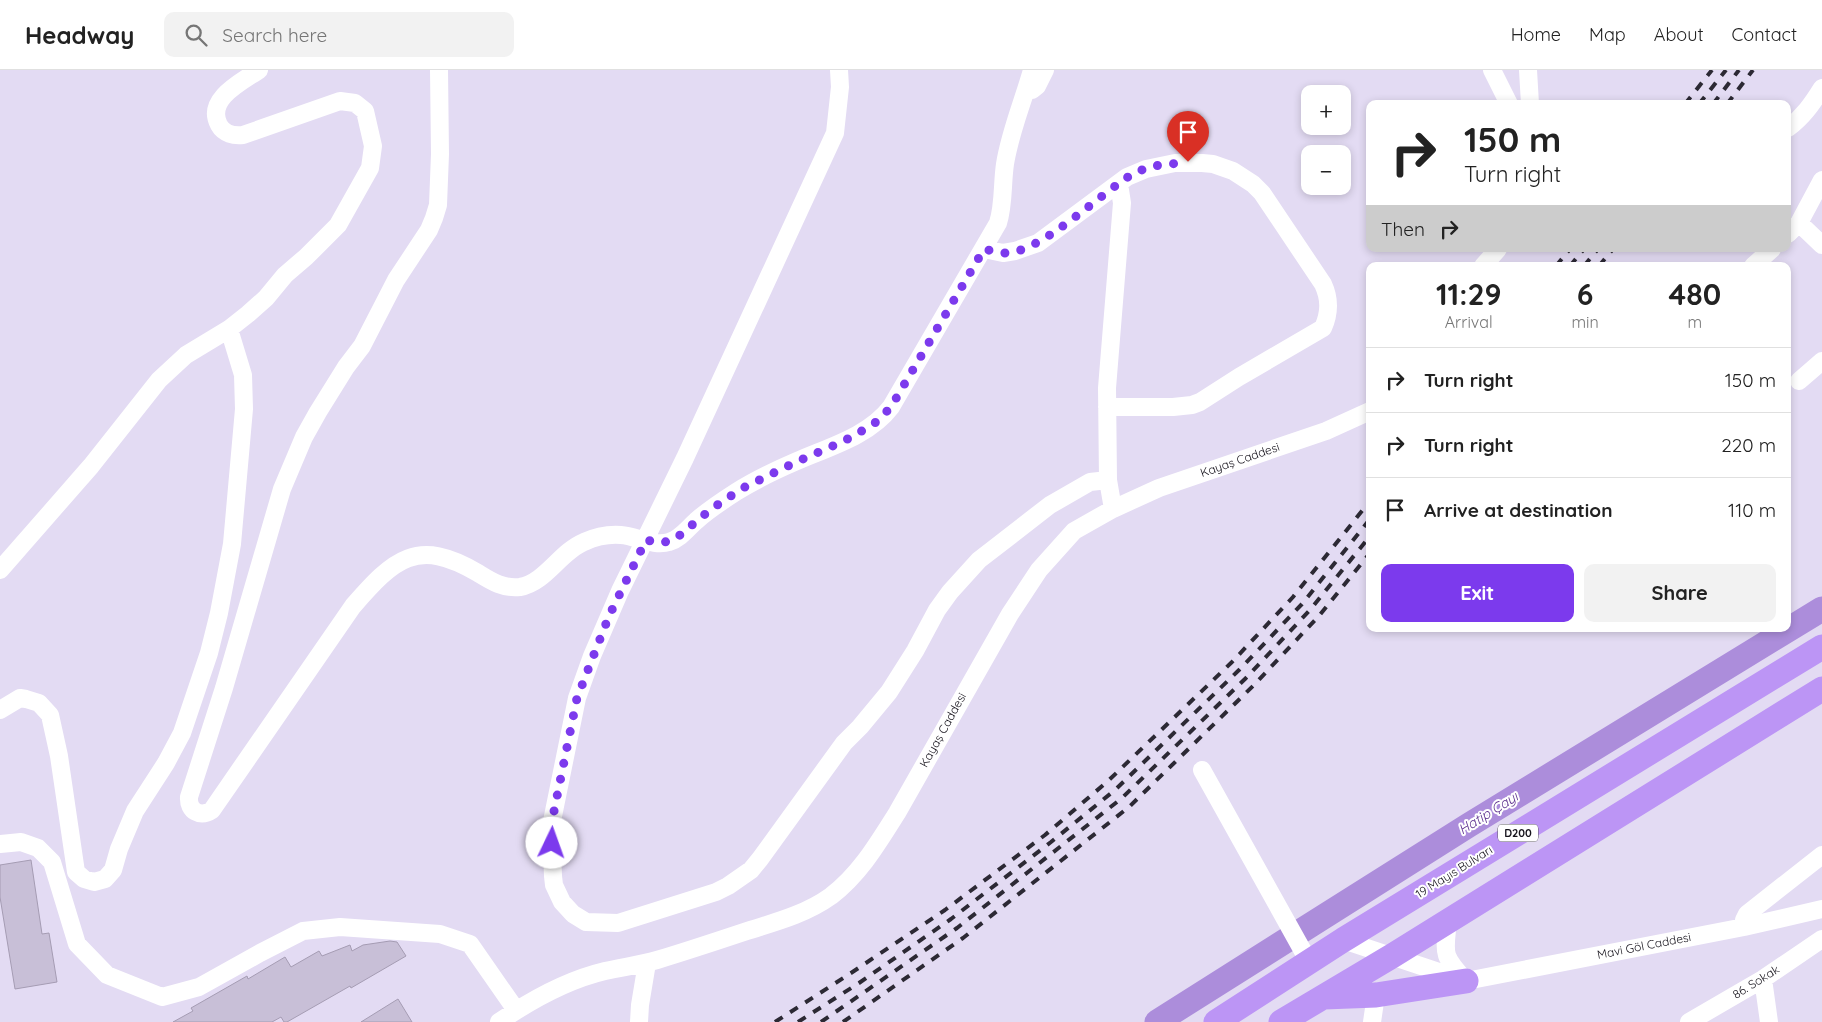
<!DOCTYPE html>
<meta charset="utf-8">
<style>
:root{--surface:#fff;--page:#f2f2f2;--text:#222;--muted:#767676;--line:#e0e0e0;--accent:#7c3aed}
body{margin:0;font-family:Quicksand,sans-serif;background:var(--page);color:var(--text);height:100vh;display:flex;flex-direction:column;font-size:19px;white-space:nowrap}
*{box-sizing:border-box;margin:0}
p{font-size:16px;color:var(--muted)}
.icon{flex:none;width:28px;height:28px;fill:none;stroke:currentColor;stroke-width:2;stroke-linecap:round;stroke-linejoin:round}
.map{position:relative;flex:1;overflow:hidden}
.sheet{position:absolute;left:1366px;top:192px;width:425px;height:370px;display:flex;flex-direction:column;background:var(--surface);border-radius:10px;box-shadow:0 2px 8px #0003}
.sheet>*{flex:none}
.banner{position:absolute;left:1366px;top:30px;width:425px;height:152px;border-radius:10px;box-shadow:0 2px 8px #0003;background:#fff;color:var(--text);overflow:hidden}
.controls{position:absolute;left:1301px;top:15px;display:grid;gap:10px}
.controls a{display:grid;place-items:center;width:50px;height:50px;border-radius:10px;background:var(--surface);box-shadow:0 2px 8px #0003;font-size:25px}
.pin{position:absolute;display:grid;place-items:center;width:42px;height:42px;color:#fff;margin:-51px -21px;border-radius:50% 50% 50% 0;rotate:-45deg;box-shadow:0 0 5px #0007}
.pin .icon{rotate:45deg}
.me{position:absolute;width:55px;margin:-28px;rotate:3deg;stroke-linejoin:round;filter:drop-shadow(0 0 4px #0008)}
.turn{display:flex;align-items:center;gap:18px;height:105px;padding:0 15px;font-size:22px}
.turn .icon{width:65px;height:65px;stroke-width:2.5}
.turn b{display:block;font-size:35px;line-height:42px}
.then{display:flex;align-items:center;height:48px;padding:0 15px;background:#0003;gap:10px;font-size:19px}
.eta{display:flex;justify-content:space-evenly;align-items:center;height:85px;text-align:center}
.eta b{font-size:30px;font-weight:700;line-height:35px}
.primary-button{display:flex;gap:10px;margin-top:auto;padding:10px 15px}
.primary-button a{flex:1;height:58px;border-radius:10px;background:var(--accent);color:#fff;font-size:20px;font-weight:700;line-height:58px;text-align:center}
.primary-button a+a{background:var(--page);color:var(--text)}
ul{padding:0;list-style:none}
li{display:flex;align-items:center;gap:15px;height:65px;padding:0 15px;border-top:1px solid var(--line)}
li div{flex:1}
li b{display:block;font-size:19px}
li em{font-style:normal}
header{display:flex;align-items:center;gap:30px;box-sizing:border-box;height:70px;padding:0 25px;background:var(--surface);border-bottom:1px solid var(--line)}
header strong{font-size:24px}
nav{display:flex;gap:28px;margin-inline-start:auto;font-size:18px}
.search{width:350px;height:45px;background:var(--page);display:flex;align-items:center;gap:12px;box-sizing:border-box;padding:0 18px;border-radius:10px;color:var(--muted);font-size:19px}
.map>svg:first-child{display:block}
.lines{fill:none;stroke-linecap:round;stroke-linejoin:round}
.river{stroke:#ac8ddb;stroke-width:25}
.building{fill:#c8bfd7;stroke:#a59cb3}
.minor{stroke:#fff;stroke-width:18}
.highway{stroke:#bc95f5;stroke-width:25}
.rail{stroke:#2c2934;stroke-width:4;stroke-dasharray:9 9;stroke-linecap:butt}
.route{stroke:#7c3aed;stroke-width:9;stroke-dasharray:0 16.2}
.labels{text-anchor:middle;stroke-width:4;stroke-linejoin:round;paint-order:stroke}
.shield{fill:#fff;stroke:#5d5a61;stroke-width:1}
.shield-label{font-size:11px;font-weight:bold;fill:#17141d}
.street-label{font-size:12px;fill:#17141d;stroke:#fff}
.water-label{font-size:14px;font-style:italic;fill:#603591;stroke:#fff}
</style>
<header>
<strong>Headway</strong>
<div class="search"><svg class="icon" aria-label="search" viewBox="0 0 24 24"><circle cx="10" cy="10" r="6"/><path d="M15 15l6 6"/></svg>Search here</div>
<nav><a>Home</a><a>Map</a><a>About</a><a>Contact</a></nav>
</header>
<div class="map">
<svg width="1822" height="952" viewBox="0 0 1822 952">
<rect width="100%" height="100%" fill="#e3dbf3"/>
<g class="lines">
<path class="river" d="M1157,952L1469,755L1822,539"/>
</g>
<path class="building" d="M31,790L42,864L49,863L57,912L15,919L0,827V795Z
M390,871L397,872L406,886L351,918L350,916L287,952H284L281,947L272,952H173L193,941L191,938L247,906L248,909L285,887L291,897L319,881L322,886L350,875L352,881L363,875Z
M398,929L412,952H361Z"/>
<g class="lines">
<path class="minor" d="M439,0L440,84L438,135L434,148L429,160L396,210L362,276L346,297L318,342L304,367L282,419L224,618L189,727C188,741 200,748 212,740L353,536C394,489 417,467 478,503C491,511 503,519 520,517C545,513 560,482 584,472C595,467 608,464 621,465C636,466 654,477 669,472C680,469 688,458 696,451C708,440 722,431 736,422C755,410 776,400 797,391C829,377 869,366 891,337L998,153C1004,134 1002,114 1005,94C1010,62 1023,32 1032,0
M839,0L840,17L835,63L685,388L620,521L592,586L577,628L551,756L553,806L554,815L562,832L573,844L586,852L618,853L716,822L728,816L751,800L760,789L844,673L860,657L889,622L915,581L937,540L950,522L979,490L1050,435L1090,412L1108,410
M1492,0L1509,34
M1528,0L1530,34
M1029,19L1032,20L1037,16L1045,0
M1788,58C1803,47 1812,34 1822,18
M1799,153L1822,175
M1788,164L1799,153L1822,110
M984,179L1003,183L1015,181L1038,173L1127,107L1146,99L1175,93H1202L1213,94L1233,101L1253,114L1262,123L1323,214C1330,229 1330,242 1323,258L1239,307L1200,332L1192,335L1173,337H1107
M1483,196L1498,179
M1753,196L1772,179
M1799,311L1822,291
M1113,439L1108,410L1107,318L1122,133L1119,114
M0,500L91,396L159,310L186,285L229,259L248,244L266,228L285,205L306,187L338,155L370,98L373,76L365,41L355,33L340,31L243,65C234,66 224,64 219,55C205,29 243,11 259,0
M0,640L20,628L26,629L39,633L50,645L59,686L76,802L84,809L94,812L105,809L113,800L119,779L135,741L166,693L182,663L209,583L219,543L232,474L244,339L243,305L229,259
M1202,700L1309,892
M0,774L21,772L38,778L52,792L77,874L107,905L162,927L199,917L260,883L303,861L340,857L440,864L470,874L516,940
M1448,850C1445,883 1441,884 1464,909
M1744,857V850L1747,844L1822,785
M1343,870L1463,910
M1763,909L1769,952
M1466,911L1744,857L1822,839
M499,952C531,930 567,910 605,901C622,897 640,895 657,890C687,881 717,871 747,861C776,852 806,844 831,826C860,804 878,773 897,743L1010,544L1039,500L1074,461L1113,439L1159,418L1326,361L1370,341
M639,952L640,935L647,893
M1372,952L1376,925
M1689,952L1763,909L1822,869"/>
<path class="highway" d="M1324,927L1376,925L1466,911
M1216,952L1343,870L1822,577
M1281,952L1392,886L1822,619"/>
<path class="rail" d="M1685,34L1712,0
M1699,34L1726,0
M1713,34L1739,0
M1727,34L1753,0
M1556,196L1570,179
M1570,196L1584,179
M1584,196L1598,179
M1599,196L1613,179
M775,952L851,903L945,840L1045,765L1108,711L1232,592L1293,527L1370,431
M798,952L859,913L951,849L1051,772L1115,720L1239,600L1302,534L1370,449
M821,952L957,858L1122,728L1246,608L1310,540L1370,466
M843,952L963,868L1129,737L1253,616L1318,547L1370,483"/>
</g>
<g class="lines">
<path class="route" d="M552,773L551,756L577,628L609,546L646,470L660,473L674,470L710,440L741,419L796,392L844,371L867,358L876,352L891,337L984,179C990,180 997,183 1003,183C1040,185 1102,121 1136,102L1153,96L1188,92"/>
</g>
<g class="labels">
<rect class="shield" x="1498" y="754.5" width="40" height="17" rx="4"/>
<g class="shield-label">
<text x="1518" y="767">D200</text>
</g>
<g class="street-label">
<text transform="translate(1240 390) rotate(-19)" y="4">Kayaş Caddesi</text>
<text transform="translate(943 660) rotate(-61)" y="4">Kayaş Caddesi</text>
<text transform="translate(1454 802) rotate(-32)" y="4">19 Mayıs Bulvarı</text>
<text transform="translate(1644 876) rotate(-11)" y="4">Mavi Göl Caddesi</text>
<text transform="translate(1756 912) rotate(-32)" y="4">86. Sokak</text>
</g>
<g class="water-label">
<text transform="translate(1488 743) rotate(-32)" y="5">Hatip Çayı</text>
</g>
</g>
</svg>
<div class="controls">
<a>+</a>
<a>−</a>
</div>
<div class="pin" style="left:1188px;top:92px;background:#d93025"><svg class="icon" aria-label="arrive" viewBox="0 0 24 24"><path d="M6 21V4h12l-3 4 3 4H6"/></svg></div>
<svg class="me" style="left:552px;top:773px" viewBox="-20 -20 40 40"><circle r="19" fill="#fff"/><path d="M0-13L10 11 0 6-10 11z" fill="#7c3aed"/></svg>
<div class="banner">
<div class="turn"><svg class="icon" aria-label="right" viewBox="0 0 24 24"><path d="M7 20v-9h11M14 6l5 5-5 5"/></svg><div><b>150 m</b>Turn right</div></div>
<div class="then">Then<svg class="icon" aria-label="right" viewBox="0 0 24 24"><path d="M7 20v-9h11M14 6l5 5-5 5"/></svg></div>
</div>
<section class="sheet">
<div class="eta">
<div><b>11:29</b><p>Arrival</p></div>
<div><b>6</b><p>min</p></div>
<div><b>480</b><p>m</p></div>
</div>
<ul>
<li><svg class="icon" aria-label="right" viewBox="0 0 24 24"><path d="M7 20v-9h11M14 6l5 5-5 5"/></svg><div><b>Turn right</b></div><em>150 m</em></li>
<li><svg class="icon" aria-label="right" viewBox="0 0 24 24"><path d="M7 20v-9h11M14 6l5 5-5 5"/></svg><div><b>Turn right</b></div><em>220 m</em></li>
<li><svg class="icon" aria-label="arrive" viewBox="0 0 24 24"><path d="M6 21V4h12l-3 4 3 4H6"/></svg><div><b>Arrive at destination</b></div><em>110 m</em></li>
</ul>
<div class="primary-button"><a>Exit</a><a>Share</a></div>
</section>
</div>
